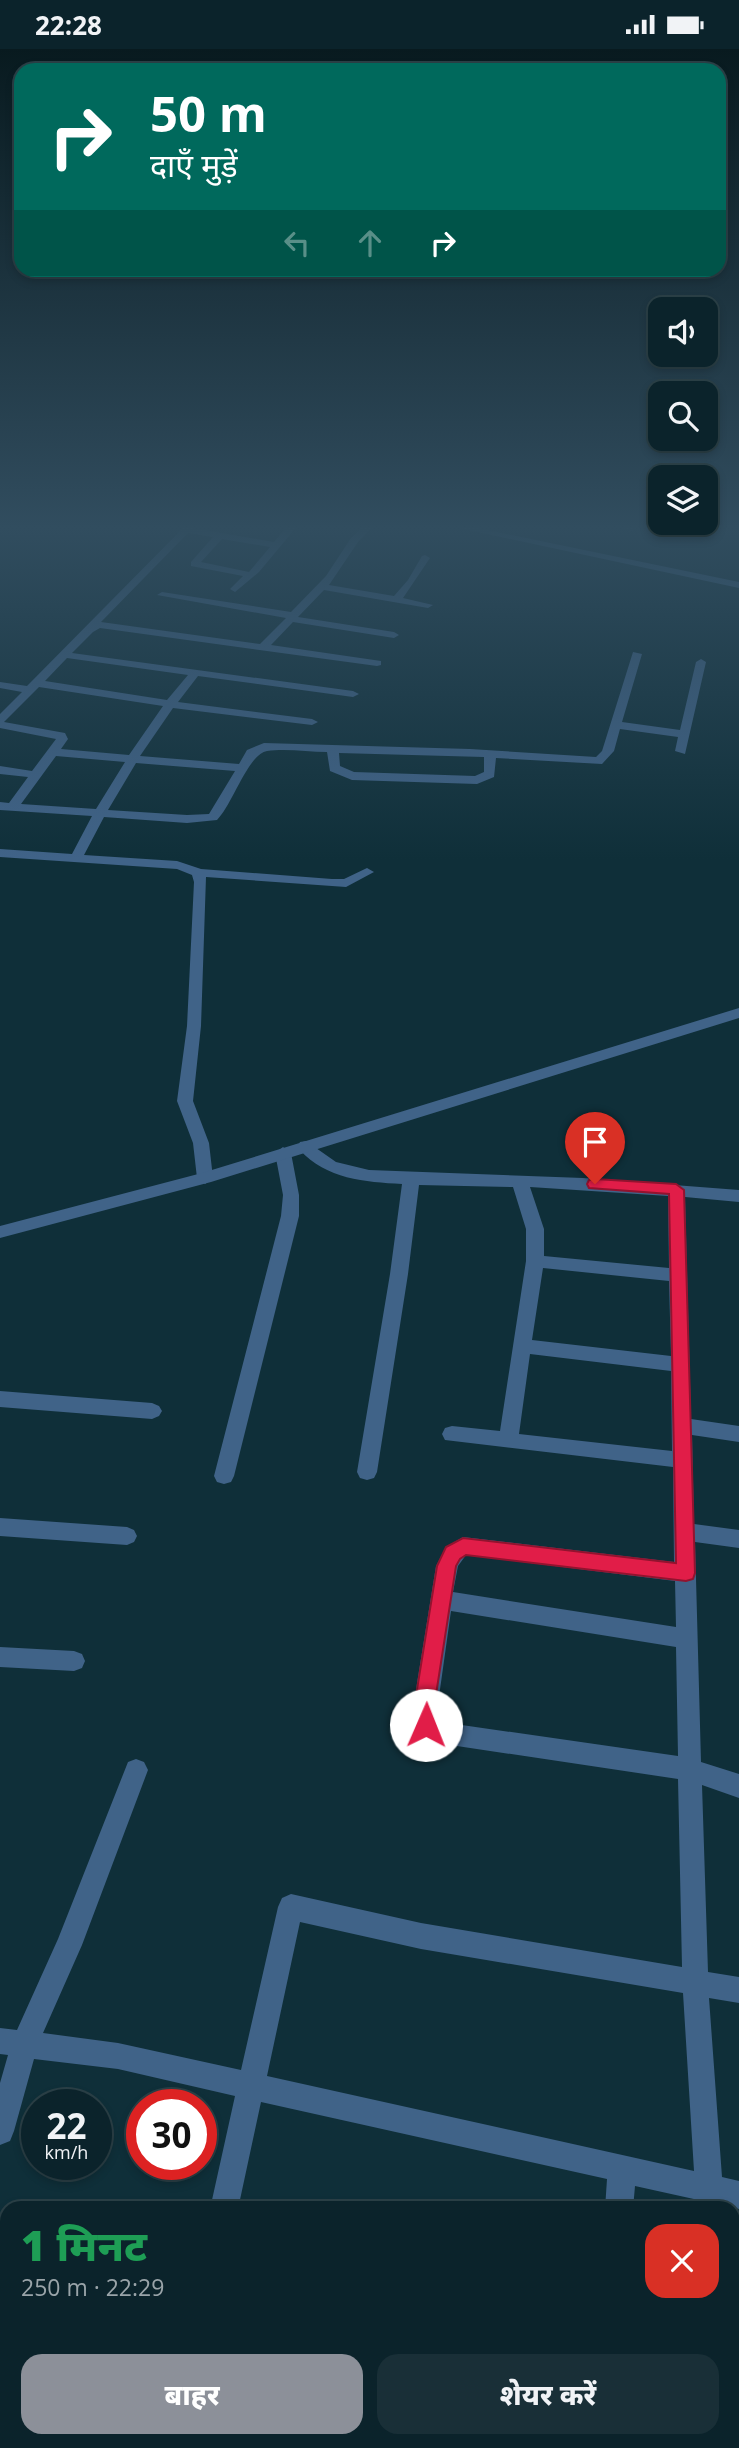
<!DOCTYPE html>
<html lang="hi">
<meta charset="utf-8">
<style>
:root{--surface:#0b232b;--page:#192f37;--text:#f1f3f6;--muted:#9aa4a9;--line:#2b4047;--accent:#8c9099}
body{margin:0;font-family:"Open Sans","Noto Sans Devanagari",sans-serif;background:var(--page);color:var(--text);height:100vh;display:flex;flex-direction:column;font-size:26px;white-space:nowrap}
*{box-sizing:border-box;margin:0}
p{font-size:23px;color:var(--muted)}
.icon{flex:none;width:38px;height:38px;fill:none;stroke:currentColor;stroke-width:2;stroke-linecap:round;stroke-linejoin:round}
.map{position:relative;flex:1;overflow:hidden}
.drawer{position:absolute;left:0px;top:2152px;width:740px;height:247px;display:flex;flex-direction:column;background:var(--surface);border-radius:21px 21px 0 0;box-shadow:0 4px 10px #0003,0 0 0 2px var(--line)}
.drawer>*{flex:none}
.banner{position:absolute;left:14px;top:14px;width:712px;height:214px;border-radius:21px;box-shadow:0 4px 10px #0003,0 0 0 2px var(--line);background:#00695c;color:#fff;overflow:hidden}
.controls{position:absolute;left:648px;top:248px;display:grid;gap:14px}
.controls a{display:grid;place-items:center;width:70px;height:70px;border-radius:14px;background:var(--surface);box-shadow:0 4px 10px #0003,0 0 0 2px var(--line);font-size:35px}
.speed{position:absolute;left:21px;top:2040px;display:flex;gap:14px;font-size:35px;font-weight:700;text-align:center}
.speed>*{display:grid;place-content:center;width:91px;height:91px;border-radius:50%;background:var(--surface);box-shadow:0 4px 10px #0003,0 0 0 2px var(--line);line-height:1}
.speed small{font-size:18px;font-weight:400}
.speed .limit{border:10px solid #d22;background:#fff;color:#111}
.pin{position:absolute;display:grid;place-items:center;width:60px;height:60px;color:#fff;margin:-72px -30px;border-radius:50% 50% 50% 0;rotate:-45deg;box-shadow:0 0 7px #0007}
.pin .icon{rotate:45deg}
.me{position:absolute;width:77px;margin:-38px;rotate:1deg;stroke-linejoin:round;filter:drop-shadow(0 0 5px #0008)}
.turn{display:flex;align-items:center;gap:24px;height:147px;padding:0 21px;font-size:32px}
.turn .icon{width:91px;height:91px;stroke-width:2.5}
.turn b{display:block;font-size:49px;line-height:60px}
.lanes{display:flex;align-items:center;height:66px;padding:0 21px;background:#0003;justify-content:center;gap:35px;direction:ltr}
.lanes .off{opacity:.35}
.round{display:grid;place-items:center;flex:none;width:74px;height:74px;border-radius:21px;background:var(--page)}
.head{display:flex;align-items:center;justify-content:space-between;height:119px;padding:0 21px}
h1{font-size:42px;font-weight:800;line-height:52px;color:#1e9e55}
.cta{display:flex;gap:14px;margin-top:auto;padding:14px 21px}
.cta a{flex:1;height:80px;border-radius:21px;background:var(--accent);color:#fff;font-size:28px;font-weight:800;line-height:80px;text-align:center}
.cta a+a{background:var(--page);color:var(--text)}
.status{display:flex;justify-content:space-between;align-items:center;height:49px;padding:0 35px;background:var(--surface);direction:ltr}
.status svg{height:19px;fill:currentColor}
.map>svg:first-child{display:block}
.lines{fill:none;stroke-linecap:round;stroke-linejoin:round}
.minor{fill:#406388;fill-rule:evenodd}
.tertiary{fill:#406388;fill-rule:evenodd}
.route{fill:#e11d48;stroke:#92132f;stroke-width:2}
</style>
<div class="status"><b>22:28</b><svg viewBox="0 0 49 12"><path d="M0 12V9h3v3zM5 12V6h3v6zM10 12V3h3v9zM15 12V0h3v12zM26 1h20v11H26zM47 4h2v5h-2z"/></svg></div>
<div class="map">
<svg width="739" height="2399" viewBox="0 0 739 2399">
<rect width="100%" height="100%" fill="#0f2f39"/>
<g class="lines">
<path class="minor" d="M187,475H197L193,479L274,493L289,475H299L259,523L235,543L230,540L243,527L191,517V513L213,488L188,484L101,573L260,595L286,569L157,546L162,543L291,563L326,527L351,489L366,475H376L358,493L329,536L394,547L408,531L422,507L425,506L430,509L403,549L433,556L428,559L324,541L298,568L394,583L399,586L394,589L293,573L271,596L381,612V616L377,617L100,579L93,583L72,604L353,642L359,645L353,648L198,627L178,653L312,670L318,673L312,676L173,659L140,707L239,715L247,701L264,694L470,700L596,708L602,702L633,603L642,605L622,673L680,681L696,613L701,610L706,613L685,705L675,702L678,688L620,680L614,702L602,715L496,709L494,728L477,735L352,731L330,722L327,703C308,703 286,699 267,702C248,705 233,755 217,771L187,774L104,768L84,806L177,812L201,820L332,830H344L367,819L374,823L346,838L206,828L201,977L193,1052L209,1094L213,1129L205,1135L197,1129L193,1094L177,1052L187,977L194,833L192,826L177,820L0,808V800L72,805L92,767L0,761V753L9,754L28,728L0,725V717L32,722L56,690L0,679V665L22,643L0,639V633L27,637ZM222,490L270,498L249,523L201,513ZM67,609L188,626L167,651L45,632ZM39,638L163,657L129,706L61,700L68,690L65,684L4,673ZM339,704L484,708V723L475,727L354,723L340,717ZM56,707L125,713L96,760L21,755ZM136,714L235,722L209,765L187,766L108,761Z
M608,475H626L637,479L632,482Z
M306,1092L336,1113L369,1121L583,1129L739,1141V1153L685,1148L691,1370L739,1377V1393L692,1386L694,1475L739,1481V1499L695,1493L701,1713L739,1725V1749L702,1736L708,1923L739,1928V1954L709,1949L722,2128L739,2132V2160L635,2137L633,2160H605L607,2130L261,2053L238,2160H210L235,2047L118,2020L34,2010L14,2082L10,2092L0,2096V2034L8,2006L0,2005V1979L17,1981L58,1890L128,1713L136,1710L144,1713L148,1721L82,1896L43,1984L118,1994L241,2021L278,1858L282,1849L291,1845L421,1874L682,1918L678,1730L437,1694L418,1684L412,1665L436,1517L446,1498L463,1488L674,1513L673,1418L445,1391L442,1385L445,1379L452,1377L500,1382L526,1212V1180L513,1138L419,1136L408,1225L377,1423L374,1429L367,1431L360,1429L357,1423L390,1225L402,1135C365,1133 326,1130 300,1101L298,1097L300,1093ZM530,1138L668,1147L669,1219L544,1207V1180ZM543,1219L669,1232L671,1307L532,1291ZM530,1305L671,1322L672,1402L519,1385ZM466,1506L675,1532L676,1578L453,1543L458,1517ZM451,1562L676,1598L678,1707L441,1673L436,1669ZM300,1873L421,1900L683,1944L694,2122L267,2027Z
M283,1098L291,1104L299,1146V1167L234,1427L231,1433L224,1435L217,1433L214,1427L281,1167L283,1146L275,1104Z
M0,1342L152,1354L159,1357L162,1362L159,1367L152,1370L0,1358Z
M0,1469L127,1478L134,1481L137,1487L134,1493L127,1496L0,1487Z
M0,1598L74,1602L82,1605L85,1612L82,1619L74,1622L0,1618Z
M0,2203H7V2233H0Z
M181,2392H213L212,2399H180Z
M582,2392H614L613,2399H581Z"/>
<path class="tertiary" d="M440,475H458L739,533V539Z
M739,959V969L211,1133L0,1189V1177L202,1124Z"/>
</g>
<linearGradient id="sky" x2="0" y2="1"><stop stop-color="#081a1f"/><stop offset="0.59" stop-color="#314d5f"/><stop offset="1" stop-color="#314d5f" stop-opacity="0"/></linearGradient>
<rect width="739" height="811" fill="url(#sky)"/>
<path class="route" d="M595,1130L676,1135L684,1141L695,1524L693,1530L686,1532L466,1506L460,1510L456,1517L433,1665L437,1676L434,1683L426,1685L419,1683L413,1665L437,1517L446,1498L463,1489L676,1514L669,1145L589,1139L587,1135L589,1131Z"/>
</svg>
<div class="controls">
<a><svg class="icon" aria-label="sound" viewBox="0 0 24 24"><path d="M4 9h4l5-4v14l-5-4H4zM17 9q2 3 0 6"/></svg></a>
<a><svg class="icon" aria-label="search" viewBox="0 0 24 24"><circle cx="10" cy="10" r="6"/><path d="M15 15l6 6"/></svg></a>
<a><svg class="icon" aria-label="layers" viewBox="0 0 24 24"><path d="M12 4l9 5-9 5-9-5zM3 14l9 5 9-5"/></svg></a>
</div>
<div class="speed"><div>22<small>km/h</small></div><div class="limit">30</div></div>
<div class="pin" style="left:595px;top:1135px;background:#d93025"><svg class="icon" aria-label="arrive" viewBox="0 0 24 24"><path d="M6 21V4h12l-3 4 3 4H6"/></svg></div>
<svg class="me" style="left:426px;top:1676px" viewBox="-20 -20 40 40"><circle r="19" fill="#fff"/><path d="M0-13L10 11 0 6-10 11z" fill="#e11d48"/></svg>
<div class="banner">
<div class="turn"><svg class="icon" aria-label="right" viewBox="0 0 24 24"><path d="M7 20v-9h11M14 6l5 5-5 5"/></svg><div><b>50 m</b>दाएँ मुड़ें</div></div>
<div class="lanes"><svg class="icon off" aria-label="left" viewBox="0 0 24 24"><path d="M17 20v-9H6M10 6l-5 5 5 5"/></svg><svg class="icon off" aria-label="ahead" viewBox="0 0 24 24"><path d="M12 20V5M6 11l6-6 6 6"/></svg><svg class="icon" aria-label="right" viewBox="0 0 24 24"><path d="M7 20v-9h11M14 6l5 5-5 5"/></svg></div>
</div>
<section class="drawer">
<div class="head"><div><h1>1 मिनट</h1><p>250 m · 22:29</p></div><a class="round" style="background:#d93025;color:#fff"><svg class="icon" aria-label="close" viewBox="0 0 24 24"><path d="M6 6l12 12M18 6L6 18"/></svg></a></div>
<div class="cta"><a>बाहर</a><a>शेयर करें</a></div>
</section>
</div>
